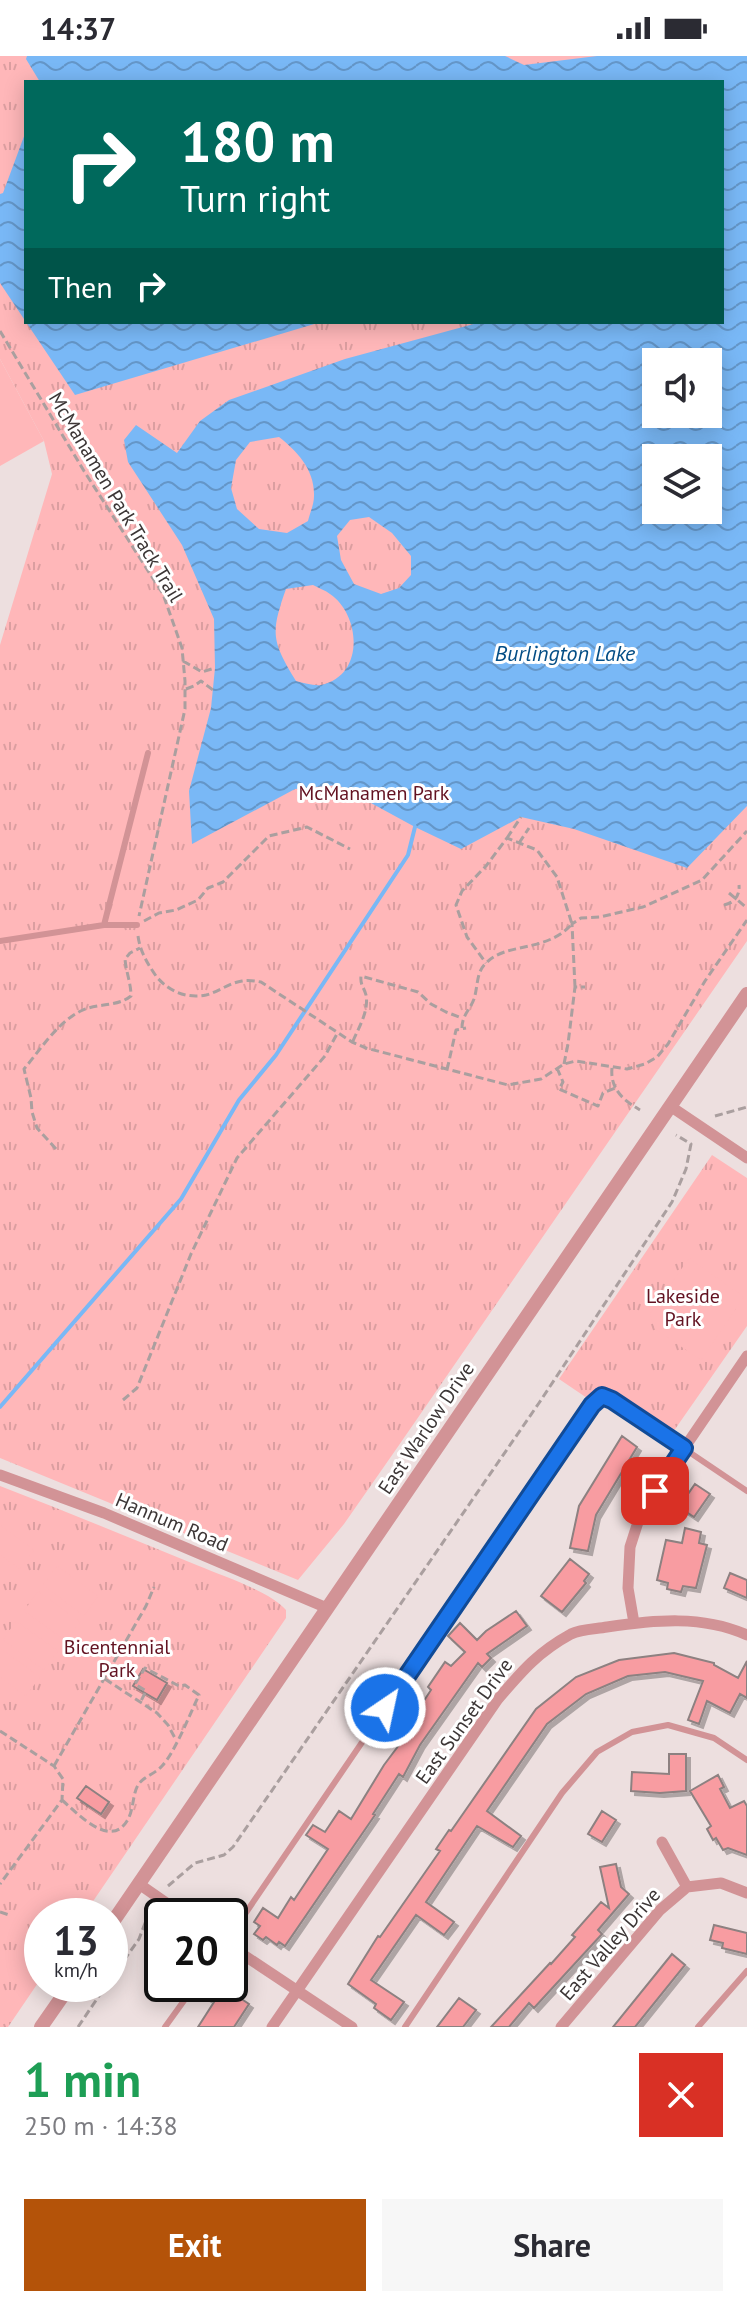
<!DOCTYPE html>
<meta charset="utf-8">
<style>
:root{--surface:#fff;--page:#f7f7f7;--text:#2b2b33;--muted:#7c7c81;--accent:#b45309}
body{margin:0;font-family:"PT Sans",sans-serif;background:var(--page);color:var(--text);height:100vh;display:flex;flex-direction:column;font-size:30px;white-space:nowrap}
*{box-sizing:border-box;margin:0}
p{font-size:26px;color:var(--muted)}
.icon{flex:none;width:44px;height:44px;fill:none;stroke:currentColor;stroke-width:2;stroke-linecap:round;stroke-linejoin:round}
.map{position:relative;height:1971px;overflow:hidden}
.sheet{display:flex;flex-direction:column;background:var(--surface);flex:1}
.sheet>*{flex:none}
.top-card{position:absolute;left:24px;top:24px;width:700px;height:244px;border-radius:0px;box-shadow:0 4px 20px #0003;background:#00695c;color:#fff;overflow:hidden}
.tools{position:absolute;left:642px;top:292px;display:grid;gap:16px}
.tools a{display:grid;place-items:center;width:80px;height:80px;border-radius:0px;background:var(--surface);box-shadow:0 4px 20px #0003;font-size:40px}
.speed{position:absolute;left:24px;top:1842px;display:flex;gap:16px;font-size:40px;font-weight:700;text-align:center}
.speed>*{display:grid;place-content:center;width:104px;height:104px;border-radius:50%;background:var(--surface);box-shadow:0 4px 20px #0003;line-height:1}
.speed small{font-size:20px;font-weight:400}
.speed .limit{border:4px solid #111;border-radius:12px;background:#fff;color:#111}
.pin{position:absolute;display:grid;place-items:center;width:68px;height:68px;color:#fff;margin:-34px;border-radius:16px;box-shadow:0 4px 12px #0006}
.me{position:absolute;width:88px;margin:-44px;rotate:34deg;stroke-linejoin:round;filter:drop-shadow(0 0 6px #0008)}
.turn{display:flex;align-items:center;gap:28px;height:168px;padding:0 24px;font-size:36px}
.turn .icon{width:104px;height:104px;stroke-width:2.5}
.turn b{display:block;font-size:56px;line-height:68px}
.then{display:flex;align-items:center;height:76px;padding:0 24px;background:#0003;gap:16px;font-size:30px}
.round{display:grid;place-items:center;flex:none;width:84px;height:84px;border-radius:0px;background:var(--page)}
.summary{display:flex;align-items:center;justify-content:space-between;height:136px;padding:0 24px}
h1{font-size:48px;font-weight:600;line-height:60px;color:#1e9e55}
.action{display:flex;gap:16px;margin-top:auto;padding:16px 24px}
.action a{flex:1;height:92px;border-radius:0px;background:var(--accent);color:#fff;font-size:32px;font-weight:600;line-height:92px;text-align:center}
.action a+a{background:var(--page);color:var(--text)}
.status{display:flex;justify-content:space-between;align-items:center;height:56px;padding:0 40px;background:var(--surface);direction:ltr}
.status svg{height:22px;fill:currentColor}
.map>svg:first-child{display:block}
.grass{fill:url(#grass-tufts);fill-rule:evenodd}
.pitch{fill:#ffb7b9}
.water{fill:url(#water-waves);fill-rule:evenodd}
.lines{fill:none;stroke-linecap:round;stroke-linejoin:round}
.stream{stroke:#79b8f6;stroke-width:4}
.building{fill:#f89ca1;stroke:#8d8181;stroke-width:2;filter:url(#shadow)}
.path{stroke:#aa9f9f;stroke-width:3;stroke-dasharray:8 4;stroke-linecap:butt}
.service{stroke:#d29396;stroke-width:6}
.minor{stroke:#d29396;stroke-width:11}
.tertiary{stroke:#d29396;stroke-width:14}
.route-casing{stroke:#114b97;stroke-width:20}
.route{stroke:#1a73e8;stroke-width:14}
.labels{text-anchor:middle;stroke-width:6;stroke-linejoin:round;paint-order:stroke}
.street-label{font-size:20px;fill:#3c3636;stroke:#fff}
.park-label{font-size:20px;fill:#621221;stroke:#fff}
.water-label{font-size:22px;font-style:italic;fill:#044e86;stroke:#fff}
</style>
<div class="status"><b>14:37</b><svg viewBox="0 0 49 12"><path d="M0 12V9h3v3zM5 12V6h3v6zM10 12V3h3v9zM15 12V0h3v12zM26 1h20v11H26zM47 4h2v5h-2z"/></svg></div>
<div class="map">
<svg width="747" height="1971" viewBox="0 0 747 1971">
<defs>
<pattern id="grass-tufts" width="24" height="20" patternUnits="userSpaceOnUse" patternTransform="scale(2)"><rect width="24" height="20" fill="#ffb7b9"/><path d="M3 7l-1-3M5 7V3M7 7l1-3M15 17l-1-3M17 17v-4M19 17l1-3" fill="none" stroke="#db9ea0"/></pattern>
<pattern id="water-waves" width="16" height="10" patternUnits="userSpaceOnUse" patternTransform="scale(2)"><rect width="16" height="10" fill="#79b8f6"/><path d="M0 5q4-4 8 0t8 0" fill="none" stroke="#6496c8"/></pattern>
<filter id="shadow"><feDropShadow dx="4" dy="4" stdDeviation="0" flood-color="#0004"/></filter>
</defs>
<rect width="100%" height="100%" fill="#eddfdf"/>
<path class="grass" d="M0,0H747V885L397,1392L344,1468L298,1524L0,1402V589L52,418L44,385L0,303ZM26,26H722V266H26ZM656,306H708V358H656ZM656,402H708V454H656Z
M712,1099L747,1122V1270L671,1379L612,1339L599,1337L587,1342L559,1323Z
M0,1430C67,1456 133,1483 199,1510C223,1520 271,1536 286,1554V1562L83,1860H42V1921L8,1971H0Z"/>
<path class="pitch" d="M0,303L44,385L0,410Z
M689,1202L744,1241L701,1304L655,1273L650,1258Z
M0,1469L34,1494L20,1513L0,1499Z
M57,1510L98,1540L84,1560L43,1529Z
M38,1535L80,1566L66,1585L24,1555Z
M16,1565L58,1595L44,1614L3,1584Z
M0,1592L40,1621L26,1640L0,1621Z"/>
<path class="water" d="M27,0H505L524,9L597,0H747V750L687,812L574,773L521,761L461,793L415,771L338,729L295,733L192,788L189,735L211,652L215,612L214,563L182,489L128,406L124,384L136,369L177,397L200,365L229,344L345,303L481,266H722V26H40L26,3ZM656,306H708V358H656ZM279,381C297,395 315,414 314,440C314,448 310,457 308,465L287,477L259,473L237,453L231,432L236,404L250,386ZM708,402V454H656V402ZM369,461L392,477L411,500V519L399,532L381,538L354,528L341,504L337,480L350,464ZM313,529C318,532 325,534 330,538C361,559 365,620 321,629C314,630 304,627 296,625C272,585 270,578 286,533Z
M26,75V266L0,227V138L3,137Z
M26,266H321L75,339Z"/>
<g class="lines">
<path class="stream" d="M0,1351L181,1143L239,1044L276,999L408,799L415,771"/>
</g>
<path class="building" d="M622,1380L637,1391L596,1459L588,1495L570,1492L579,1450Z
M695,1428L710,1438L694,1461L679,1451Z
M685,1472L701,1476L699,1487L707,1489L696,1532L683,1530L681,1536L667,1533L668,1527L657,1524L666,1484L682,1487Z
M570,1503L589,1518L584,1525L586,1527L562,1556L541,1540Z
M730,1517L747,1524V1542L724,1532Z
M516,1555L527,1570L487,1598L491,1602L482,1611L478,1607L420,1689L403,1721L399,1718L373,1758L375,1759L285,1890L279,1886L277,1889L266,1881L263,1884L254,1878L260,1870L254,1866L263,1852L278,1862L291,1841L294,1844L328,1793L306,1779L313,1769L325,1776L339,1755L351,1763L384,1709L411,1673L415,1665L412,1663L431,1634L428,1631L445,1606L451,1610L465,1596L448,1580L460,1567L477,1584L486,1575Z
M674,1597L714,1607V1609L738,1622L747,1605V1642L740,1638L730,1657L707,1645L699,1668L688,1664L703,1625L665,1616L628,1620L586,1638L547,1668L487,1755L521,1780L513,1791L477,1770L426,1846L454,1866L444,1879L416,1859L371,1924L404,1946L391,1964L374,1952L376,1948L348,1928L378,1880L380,1881L440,1795L436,1793L449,1774L451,1775L536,1653L576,1621L619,1604Z
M143,1613L167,1627L157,1644L133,1630Z
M669,1698H686V1735L660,1737L631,1735L632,1716L669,1718Z
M718,1719L724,1731L720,1733L730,1752L744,1745L747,1750V1799L728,1792L723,1794L716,1782L713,1784L707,1773L711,1770L690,1735Z
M86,1730L109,1746L101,1758L77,1742Z
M602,1755L616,1764L602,1786L588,1778Z
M616,1808L621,1831L629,1838L598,1874L602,1878L534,1952L529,1947L509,1971H491L550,1907L551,1908L575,1881L572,1879L601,1846L609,1852L600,1811Z
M714,1869L747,1877V1898L722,1892L723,1887L710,1884Z
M672,1898L685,1909L635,1971H613Z
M212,1928H219L249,1948L234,1971H198L214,1946L204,1940Z
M459,1942L476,1954L463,1971H437Z"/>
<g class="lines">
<path class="path" d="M0,275L84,415L163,538L182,592L185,625V653L139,860
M183,605L202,616L215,612
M186,633L194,630L201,625L213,634
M507,782L521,761
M519,787L529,772
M729,837L747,852
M724,849C734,847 740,840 739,829
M144,865L159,857L176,854L198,844L208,832L223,826L269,780L307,771L350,793
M138,880C140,895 147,907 156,920C168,935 186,943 206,939C218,936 229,927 242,925C248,924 255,925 261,926L352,986L366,992L508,1029L541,1023L564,1008L576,1005L627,1013L645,1008L657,1001L668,988L705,925L747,864
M575,931L572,868L581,862L600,861L643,851L702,824L747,775
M462,972C462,959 470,954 474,943C478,931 476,916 486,907C506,886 546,897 572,868L557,821L537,794L507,782L486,810L462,835L456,849L467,881L486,907
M353,985C359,971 369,955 366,939C364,931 360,929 361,920L418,936L431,948L446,956L462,962
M564,1008L568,988L575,931H585
M557,1012L563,1026L559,1033L598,1050L603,1037L615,1032
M612,1012C610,1033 623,1044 640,1054
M447,1014L456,974L466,972
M715,1060L747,1051
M56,1093L37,1072L32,1056L31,1042L24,1013C41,993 58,965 83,954C99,947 117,951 131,940C131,927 126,916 125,903L130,897L140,892
M123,1344L137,1332L191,1198L237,1102L325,1000L338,976
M105,1623L157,1657L168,1669L176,1684
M0,1675L54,1710L63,1723L62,1744L0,1828
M54,1710L146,1550L154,1531
M62,1744C77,1757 110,1793 127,1765C134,1754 132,1740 138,1729C144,1720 155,1718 162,1710C175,1696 190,1658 199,1639L185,1629L179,1630L145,1612L135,1628L146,1635L141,1645
M168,1830L195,1807L224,1799L233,1791L539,1347L672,1146L686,1113L691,1088L676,1079
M0,1856L9,1859
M110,1924L139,1883L149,1857
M78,1971L107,1928"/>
<path class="service" d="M104,869L148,697
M0,885L104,869H137
M230,1880L592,1349L602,1340L612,1344L747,1435
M165,1971L196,1928
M405,1971L562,1737L597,1696L632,1676L668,1669L714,1682L747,1704
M698,1971L747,1915"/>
<path class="minor" d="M670,1050L747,1102
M0,1419L104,1457L327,1552
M634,1567L628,1532L630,1491L639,1463L655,1435L747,1300
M662,1786L687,1831
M139,1828L185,1860
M230,1890L352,1971
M272,1971L498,1643C522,1615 538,1596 571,1578C581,1573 596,1573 607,1571C655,1564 702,1559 747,1579
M561,1971L660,1854L687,1831L721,1827L747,1837"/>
<path class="tertiary" d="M110,1870L747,938
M41,1971L71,1928"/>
</g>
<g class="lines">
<g class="route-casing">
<path id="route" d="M385,1652L592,1349L602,1340L612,1344L684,1392L655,1435"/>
</g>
<use href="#route" class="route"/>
</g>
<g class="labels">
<g class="street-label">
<text transform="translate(116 441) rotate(59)" y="7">McManamen Park Track Trail</text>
<text transform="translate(426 1372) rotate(-56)" y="7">East Warlow Drive</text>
<text transform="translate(172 1466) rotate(23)" y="7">Hannum Road</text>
<text transform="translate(464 1665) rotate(-54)" y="7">East Sunset Drive</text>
<text transform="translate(610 1888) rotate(-49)" y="7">East Valley Drive</text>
</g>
<g class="park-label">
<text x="374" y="744">McManamen Park</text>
<text x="683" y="1247">Lakeside<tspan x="683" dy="23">Park</tspan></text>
<text x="117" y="1598">Bicentennial<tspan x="117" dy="23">Park</tspan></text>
</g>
<g class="water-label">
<text x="565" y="605">Burlington Lake</text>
</g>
</g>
</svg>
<div class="tools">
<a><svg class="icon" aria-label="sound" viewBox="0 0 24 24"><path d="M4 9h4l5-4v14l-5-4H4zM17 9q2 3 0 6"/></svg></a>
<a><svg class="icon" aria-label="layers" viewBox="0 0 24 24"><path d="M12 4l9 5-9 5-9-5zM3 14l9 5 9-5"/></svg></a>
</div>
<div class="speed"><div>13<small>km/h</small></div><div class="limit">20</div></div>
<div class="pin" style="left:655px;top:1435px;background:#d93025"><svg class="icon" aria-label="arrive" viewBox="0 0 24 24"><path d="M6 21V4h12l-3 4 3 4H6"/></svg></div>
<svg class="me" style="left:385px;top:1652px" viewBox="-20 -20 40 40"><circle r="17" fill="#1a73e8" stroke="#fff" stroke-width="3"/><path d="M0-11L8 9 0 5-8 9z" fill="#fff"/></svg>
<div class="top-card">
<div class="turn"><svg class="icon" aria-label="right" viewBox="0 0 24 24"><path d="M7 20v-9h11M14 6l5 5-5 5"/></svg><div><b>180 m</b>Turn right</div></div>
<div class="then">Then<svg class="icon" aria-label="right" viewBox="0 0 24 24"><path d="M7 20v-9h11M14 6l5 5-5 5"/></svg></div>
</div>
</div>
<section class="sheet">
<div class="summary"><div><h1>1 min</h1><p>250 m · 14:38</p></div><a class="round" style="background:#d93025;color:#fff"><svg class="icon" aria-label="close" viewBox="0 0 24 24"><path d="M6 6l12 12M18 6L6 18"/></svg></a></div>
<div class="action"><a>Exit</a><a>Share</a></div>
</section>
